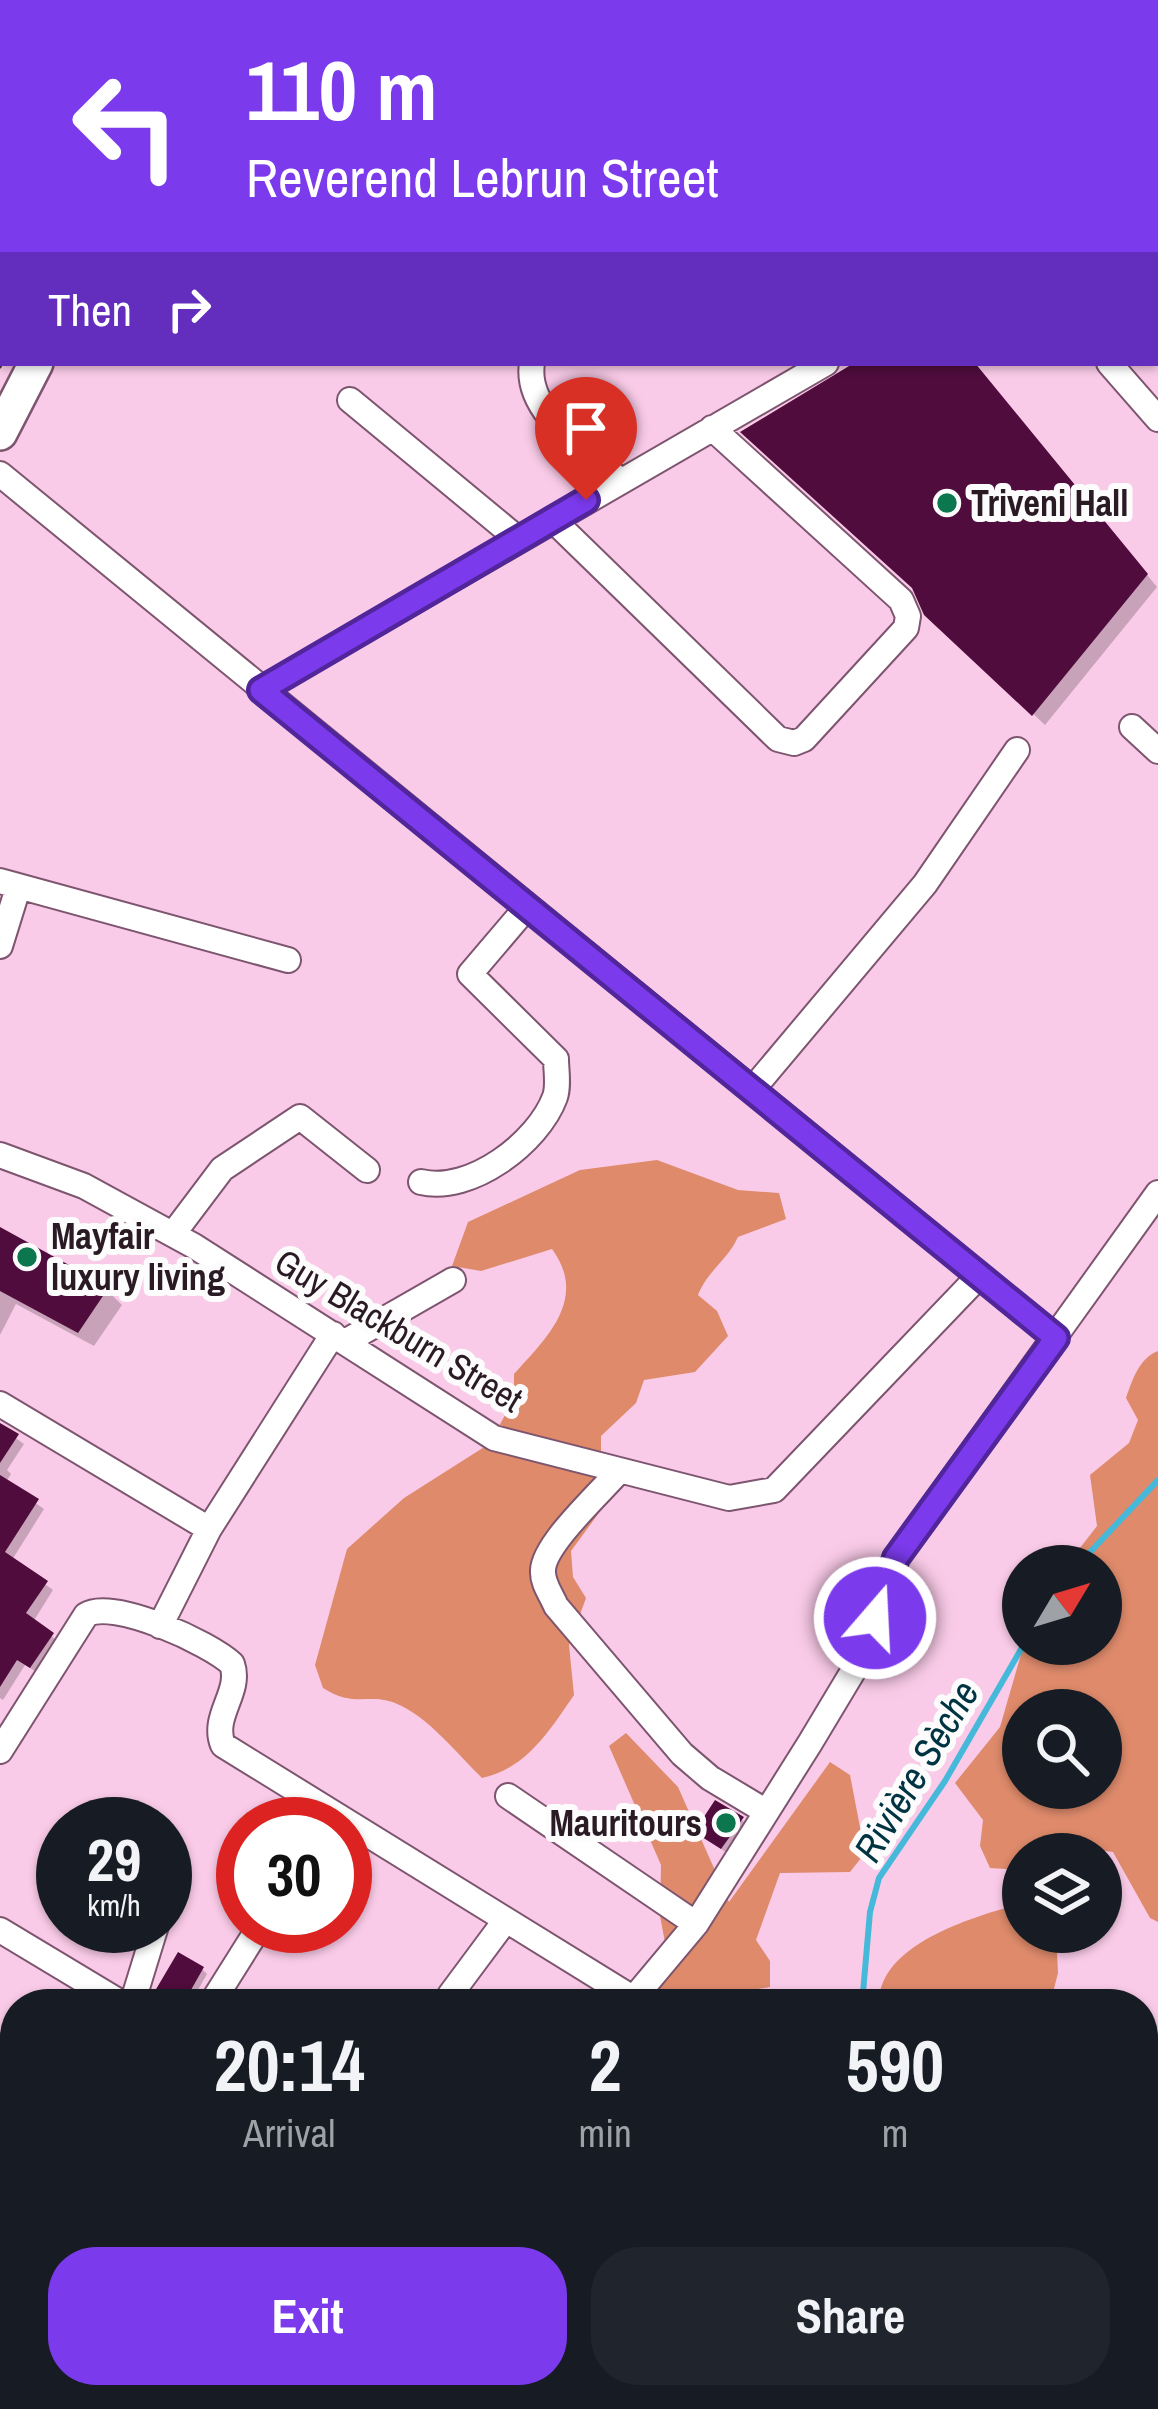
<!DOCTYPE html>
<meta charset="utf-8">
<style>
:root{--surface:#171b24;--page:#20242c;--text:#f1f3f6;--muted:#9ea1a6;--accent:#7c3aed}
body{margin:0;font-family:"Archivo Narrow",sans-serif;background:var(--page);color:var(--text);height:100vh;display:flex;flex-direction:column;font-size:45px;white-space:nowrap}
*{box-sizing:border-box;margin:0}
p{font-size:39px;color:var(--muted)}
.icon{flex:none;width:66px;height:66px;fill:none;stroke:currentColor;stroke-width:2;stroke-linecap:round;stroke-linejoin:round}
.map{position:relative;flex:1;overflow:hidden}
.panel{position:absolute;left:0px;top:1989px;width:1158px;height:420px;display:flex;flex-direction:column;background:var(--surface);border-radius:48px 48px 0 0;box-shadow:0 3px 9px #0004}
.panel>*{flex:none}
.hud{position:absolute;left:0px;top:0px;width:1158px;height:366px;box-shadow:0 3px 9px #0004;background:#7c3aed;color:#fff;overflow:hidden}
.needle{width:78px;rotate:52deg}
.fabs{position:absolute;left:1002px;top:1545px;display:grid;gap:24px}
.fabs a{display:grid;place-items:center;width:120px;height:120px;border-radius:50%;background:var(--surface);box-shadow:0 3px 9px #0004;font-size:60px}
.speed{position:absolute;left:36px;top:1797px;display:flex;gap:24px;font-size:60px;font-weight:700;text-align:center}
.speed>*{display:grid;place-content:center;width:156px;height:156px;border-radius:50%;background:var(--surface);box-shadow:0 3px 9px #0004;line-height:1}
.speed small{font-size:30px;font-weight:400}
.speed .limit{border:18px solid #d22;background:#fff;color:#111}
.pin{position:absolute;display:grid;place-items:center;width:102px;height:102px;color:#fff;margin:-123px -51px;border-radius:50% 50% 50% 0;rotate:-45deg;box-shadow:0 0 12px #0007}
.pin .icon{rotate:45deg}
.me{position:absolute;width:132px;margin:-66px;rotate:19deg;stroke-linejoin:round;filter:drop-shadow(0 0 9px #0008)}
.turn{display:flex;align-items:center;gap:42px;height:252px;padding:0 48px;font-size:54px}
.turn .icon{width:156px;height:156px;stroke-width:2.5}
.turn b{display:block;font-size:84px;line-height:102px}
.then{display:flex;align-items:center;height:114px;padding:0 48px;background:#0003;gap:24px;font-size:45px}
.eta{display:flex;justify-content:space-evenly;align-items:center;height:204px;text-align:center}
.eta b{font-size:72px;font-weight:700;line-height:84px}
.button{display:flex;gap:24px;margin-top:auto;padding:24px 48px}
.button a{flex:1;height:138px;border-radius:48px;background:var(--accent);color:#fff;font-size:48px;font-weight:700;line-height:138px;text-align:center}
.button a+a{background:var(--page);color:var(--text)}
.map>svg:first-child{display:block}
.built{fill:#eebada}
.forest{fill:#de8a6b;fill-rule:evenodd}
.shadow{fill:#0003}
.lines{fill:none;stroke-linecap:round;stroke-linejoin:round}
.stream{stroke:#46b8da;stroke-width:6}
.building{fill:#4f0c3d}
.minor-casing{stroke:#7d556f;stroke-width:28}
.major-casing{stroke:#7d556f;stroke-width:38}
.minor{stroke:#fff;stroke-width:24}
.major{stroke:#fff;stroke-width:33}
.tram{stroke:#483440;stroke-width:3}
.route-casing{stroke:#51269a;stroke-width:30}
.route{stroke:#7c3aed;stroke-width:21}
.poi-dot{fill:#0c764f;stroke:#fcfcfc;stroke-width:4.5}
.labels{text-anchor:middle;stroke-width:12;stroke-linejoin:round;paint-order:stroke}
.poi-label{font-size:36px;font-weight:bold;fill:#2a1a24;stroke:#fcfcfc;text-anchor:start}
.street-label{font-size:36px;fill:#2a1a24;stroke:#fcfcfc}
.water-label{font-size:39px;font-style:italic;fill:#003442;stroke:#fcfcfc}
</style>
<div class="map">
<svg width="1158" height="2409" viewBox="0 0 1158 2409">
<rect width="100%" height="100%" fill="#facbe8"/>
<path class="built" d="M15,2326V2394H409L414,2409H0V2328Z"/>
<path class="forest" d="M657,1160L738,1190L779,1193L786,1219L738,1237C727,1261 708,1270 698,1295L717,1311L728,1336L695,1372L644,1380L636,1403L601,1436V1510L571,1551L573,1577L586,1598L569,1645L574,1695C550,1730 526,1769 482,1778C457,1754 428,1716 395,1703C368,1693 354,1708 323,1688L315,1665L347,1549L404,1498L489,1444L514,1399V1374C548,1337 588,1298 552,1249L481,1271L452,1266L468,1222L580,1170Z
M1158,1351V1922L1150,1918L1113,1852C1086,1847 1054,1854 1023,1854V1870L990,1868L980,1846L983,1820L955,1783L1000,1727L1024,1644H1101V1566H1066L1097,1526L1090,1475L1129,1443L1138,1420L1126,1398C1132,1381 1139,1358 1158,1351ZM1023,1710H1101V1788H1023Z
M626,1733L678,1787L729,1902L830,1762L850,1775L865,1853L850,1872L780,1873L756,1940L770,1961V1987L747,1991L739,2004H644L671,1974L660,1916L661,1865L609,1746Z
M1023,1903V1932H1056L1058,1973L1050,2004H879C878,1943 976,1916 1023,1903Z
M776,2394H971L964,2409H789Z"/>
<path class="shadow" d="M864,363H974L1157,587L1045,725L926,613L915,588Z
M0,1231L107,1290L122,1305L94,1346L16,1304L0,1335Z
M0,1427L24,1444L7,1470L11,1474L6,1482L44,1509L12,1560L53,1590L33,1622L59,1642L38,1673L25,1665L3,1700L0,1698Z
M742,1820L750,1828L730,1855L706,1839Z
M202,1969L207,1974L190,2004H167Z
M5,2099L15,2117V2138L0,2142V2101Z
M15,2165V2183L7,2173Z"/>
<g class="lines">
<path class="stream" d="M1077,1566L1158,1480
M862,2004L870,1912L879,1878L945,1781L1024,1644
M846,2394V2409"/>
</g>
<path class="building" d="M854,363H975L1148,574L1032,716L924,615L912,588L740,432Z
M0,1227L109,1287L78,1333L0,1291Z
M0,1423L19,1434L0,1463Z
M0,1475L39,1499L5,1552L48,1581L26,1613L54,1633L30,1668L17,1660L0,1687Z
M715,1800L744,1817L721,1849L694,1832Z
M178,1952L204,1967L183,2004H166L152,1996Z"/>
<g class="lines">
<g class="minor-casing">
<path id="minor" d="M757,0L760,3
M48,3L52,0
M458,3L459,0
M693,3L695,0
M839,3L843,0
M0,42L3,40
M1155,177L1158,176
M532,363C524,413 587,450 620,481
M1109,363L1158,419
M350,400L518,539
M0,474L1056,1338
M552,519L778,739L794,743L804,739L906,628L908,616L901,600L712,428
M261,690L826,363
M1132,727L1158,751
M0,881L288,960
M0,946L18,888
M752,1090L925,884L1017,750
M0,1155L84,1186L194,1246L494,1438L729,1498L774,1490L979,1276
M421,1182C470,1194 538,1143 555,1097C559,1086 556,1070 556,1059L470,974L527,907
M173,1234L222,1169L300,1117L367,1170
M345,1342L453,1280
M0,1404L209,1529
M619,1471C600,1493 544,1544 543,1570C542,1583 551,1594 556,1606L682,1754L710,1778L765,1811
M160,1626L209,1529L333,1334
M0,1751L86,1615C112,1598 210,1643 232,1664C242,1692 211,1716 223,1745L634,1999
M508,1796L696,1924
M165,1896L174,1867
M0,1930L123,2004
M450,1995L505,1921
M132,2004L156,1926
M211,2004L260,1926
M629,2004L696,1924L810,1743L867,1648L896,1558L1158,1193
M0,2049L15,2040
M1143,2119L1158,2090
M0,2210L15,2214
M507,2394L512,2409
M623,2394L647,2409
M1135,2394L1141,2409"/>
</g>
<g class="major-casing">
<path id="major" d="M247,3L249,0
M0,433L36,363"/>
</g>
<use href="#minor" class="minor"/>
<use href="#major" class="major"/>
<path class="tram" d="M221,3L223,0
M0,332L3,326
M0,367L3,361"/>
</g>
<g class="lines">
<g class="route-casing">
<path id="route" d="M586,500L261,690L1056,1338L896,1558L875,1618"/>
</g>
<use href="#route" class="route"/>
</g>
<g class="poi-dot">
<circle cx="947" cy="503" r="12"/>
<circle cx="27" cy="1257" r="12"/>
<circle cx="726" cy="1823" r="12"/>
</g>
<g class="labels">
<g class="poi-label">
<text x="971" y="516">Triveni Hall</text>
<text x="51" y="1249">Mayfair<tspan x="51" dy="41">luxury living</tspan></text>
<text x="702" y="1836" text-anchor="end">Mauritours</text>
</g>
<g class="street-label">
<text transform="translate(399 1330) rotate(31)" y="13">Guy Blackburn Street</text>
</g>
<g class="water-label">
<text transform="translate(916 1771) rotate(-59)" y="14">Rivière Sèche</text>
</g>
</g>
</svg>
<div class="fabs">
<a><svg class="needle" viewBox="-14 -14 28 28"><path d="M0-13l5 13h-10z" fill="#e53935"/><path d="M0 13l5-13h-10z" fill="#9ea1a6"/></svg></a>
<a><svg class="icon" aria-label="search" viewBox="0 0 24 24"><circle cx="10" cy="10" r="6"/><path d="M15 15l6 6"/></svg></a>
<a><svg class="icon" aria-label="layers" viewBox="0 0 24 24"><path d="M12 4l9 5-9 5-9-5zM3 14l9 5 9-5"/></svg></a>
</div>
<div class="speed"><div>29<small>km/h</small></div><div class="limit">30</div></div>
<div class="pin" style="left:586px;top:500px;background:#d93025"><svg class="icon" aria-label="arrive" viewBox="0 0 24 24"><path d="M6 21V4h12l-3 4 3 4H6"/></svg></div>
<svg class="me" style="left:875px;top:1618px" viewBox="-20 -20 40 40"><circle r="17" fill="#7c3aed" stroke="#fff" stroke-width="3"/><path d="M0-11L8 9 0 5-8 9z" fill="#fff"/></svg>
<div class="hud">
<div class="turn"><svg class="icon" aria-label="left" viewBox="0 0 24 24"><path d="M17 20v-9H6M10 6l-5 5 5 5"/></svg><div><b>110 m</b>Reverend Lebrun Street</div></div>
<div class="then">Then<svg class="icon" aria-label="right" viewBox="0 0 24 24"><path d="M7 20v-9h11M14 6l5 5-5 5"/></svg></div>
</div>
<section class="panel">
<div class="eta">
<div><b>20:14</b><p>Arrival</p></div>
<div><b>2</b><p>min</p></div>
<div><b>590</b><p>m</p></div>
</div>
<div class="button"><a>Exit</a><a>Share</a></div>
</section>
</div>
